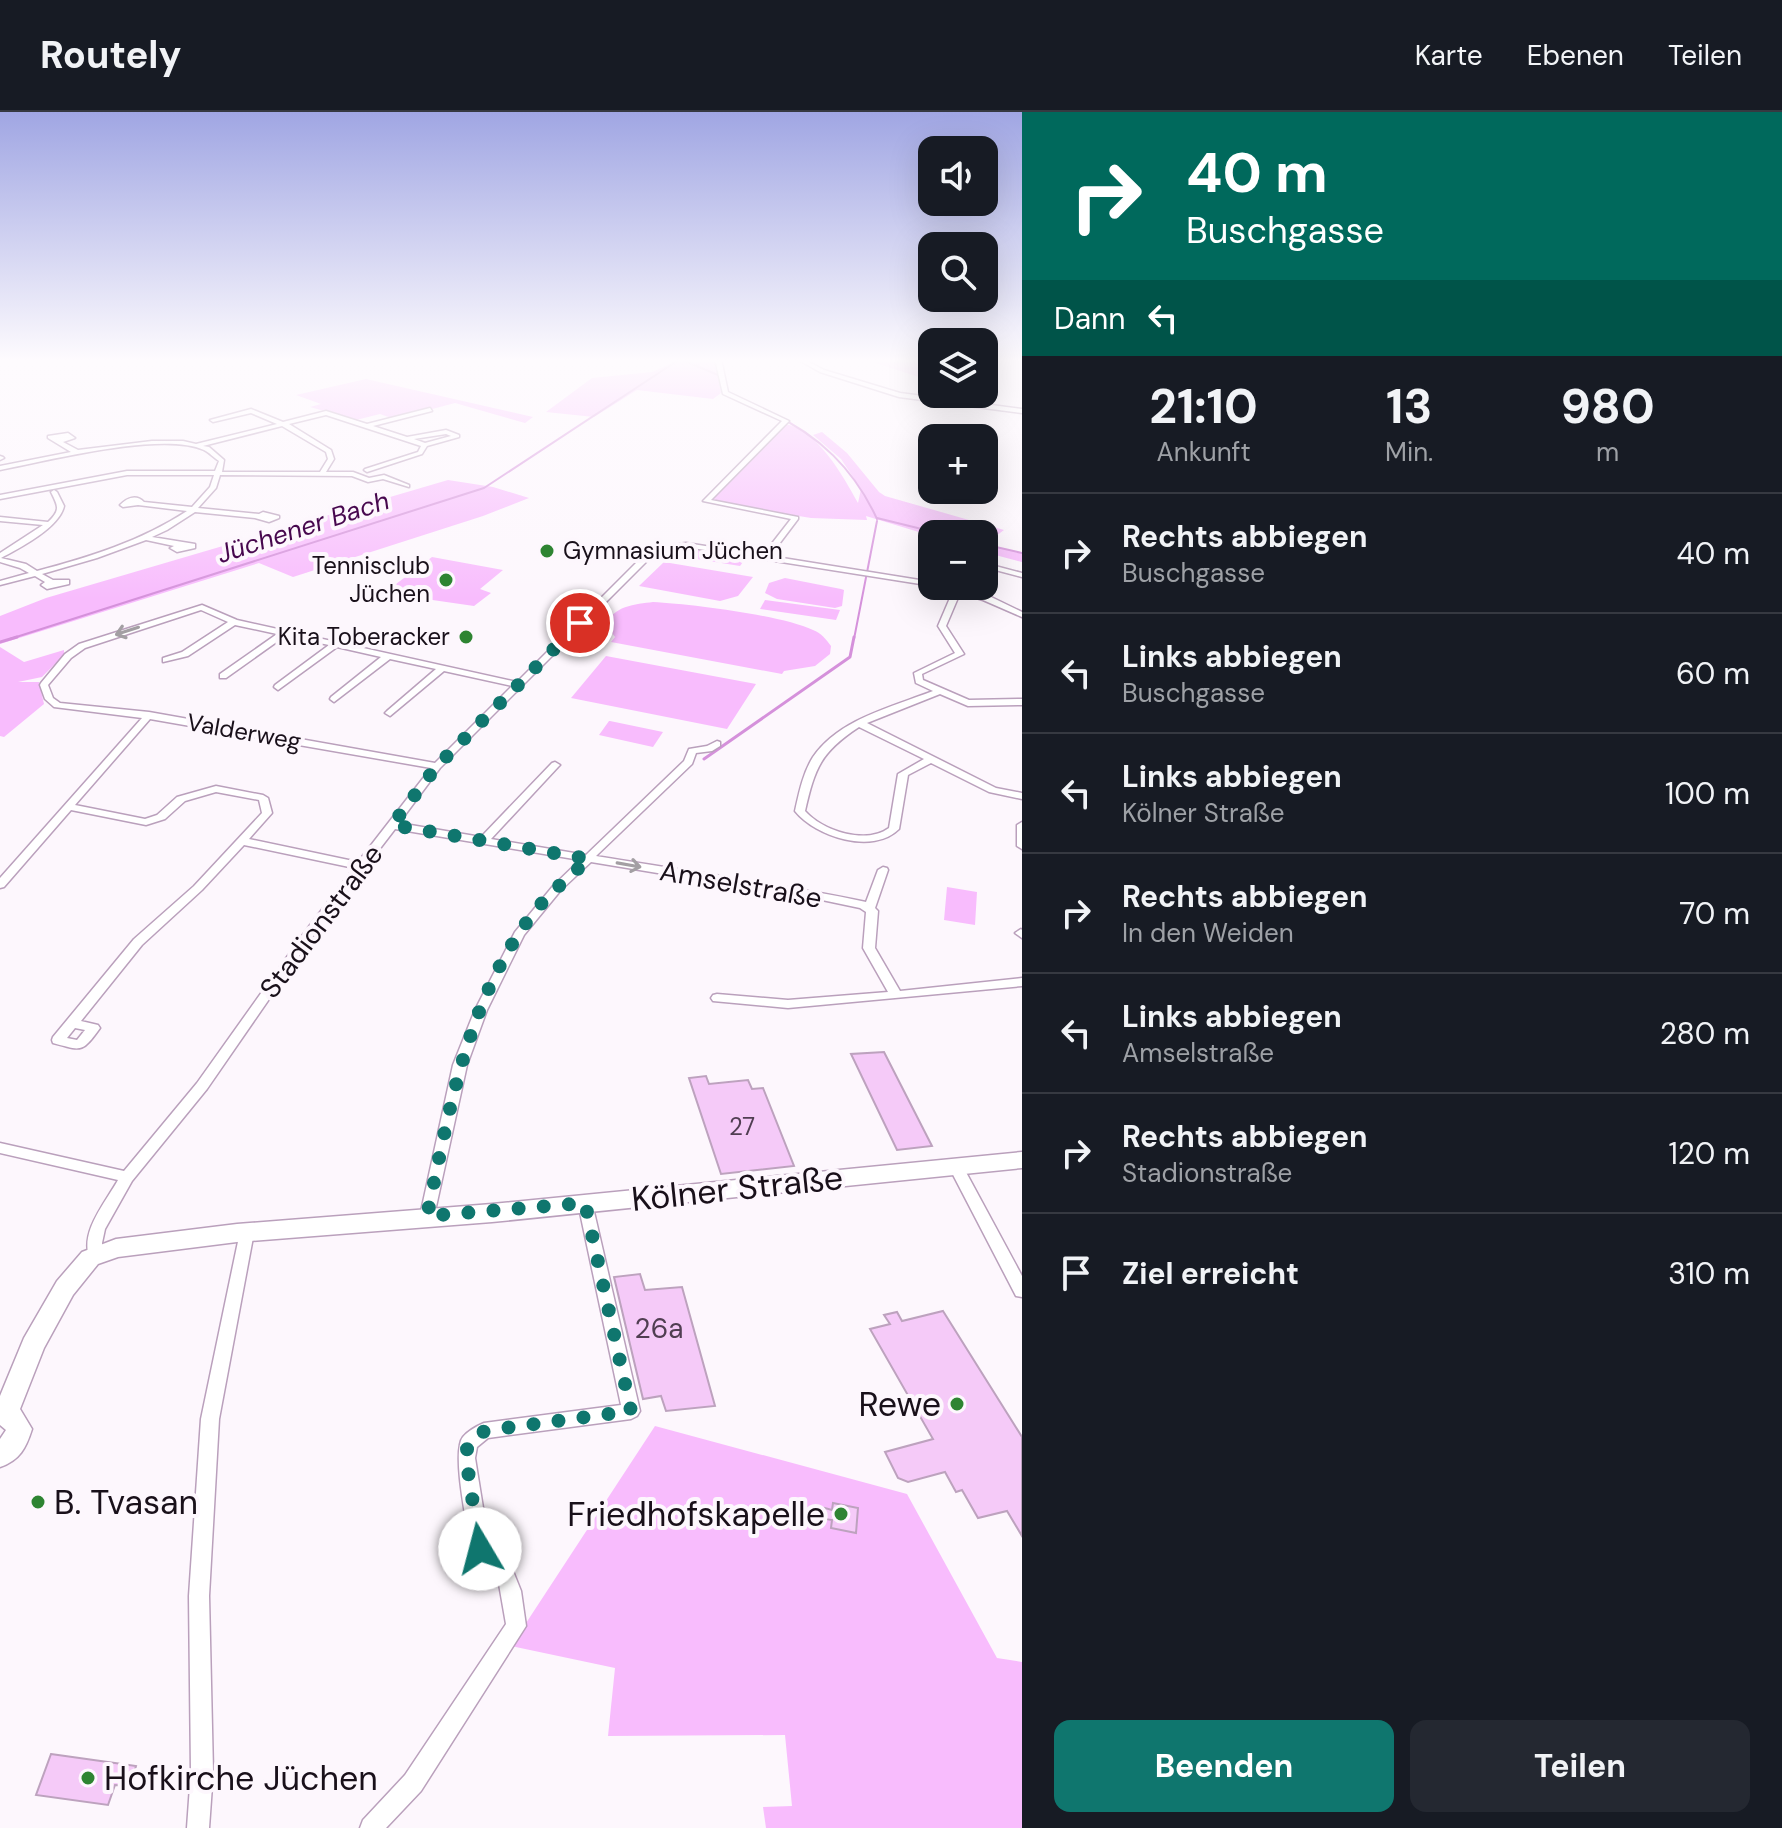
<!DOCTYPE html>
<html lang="de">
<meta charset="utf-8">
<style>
:root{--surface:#171b24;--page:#242831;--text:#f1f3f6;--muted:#9ea1a6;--line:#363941;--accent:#0f766e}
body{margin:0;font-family:"DM Sans",sans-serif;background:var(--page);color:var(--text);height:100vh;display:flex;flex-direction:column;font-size:30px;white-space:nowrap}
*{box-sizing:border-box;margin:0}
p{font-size:26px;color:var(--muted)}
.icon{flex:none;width:44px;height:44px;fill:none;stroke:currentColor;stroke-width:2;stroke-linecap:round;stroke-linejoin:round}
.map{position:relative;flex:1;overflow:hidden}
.panel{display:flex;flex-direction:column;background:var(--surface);width:760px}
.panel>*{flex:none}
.guide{background:#00695c;color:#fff;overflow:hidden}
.controls{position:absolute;left:918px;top:24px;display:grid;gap:16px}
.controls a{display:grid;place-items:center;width:80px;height:80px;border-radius:16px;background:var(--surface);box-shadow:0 8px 32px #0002;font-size:40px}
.pin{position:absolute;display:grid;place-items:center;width:68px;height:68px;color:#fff;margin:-34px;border:4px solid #fff;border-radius:50%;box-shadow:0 2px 8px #0007}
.me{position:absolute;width:88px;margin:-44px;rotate:352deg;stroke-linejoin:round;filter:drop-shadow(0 0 6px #0008)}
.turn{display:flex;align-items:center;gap:28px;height:168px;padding:0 32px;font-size:36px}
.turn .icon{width:104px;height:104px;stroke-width:2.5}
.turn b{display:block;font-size:56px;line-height:68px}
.then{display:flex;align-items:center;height:76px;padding:0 32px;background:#0003;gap:16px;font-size:30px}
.eta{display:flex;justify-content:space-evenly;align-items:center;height:136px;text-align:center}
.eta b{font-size:48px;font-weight:700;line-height:56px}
.primary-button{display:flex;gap:16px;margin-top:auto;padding:16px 32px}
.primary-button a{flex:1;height:92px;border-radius:16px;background:var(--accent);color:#fff;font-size:32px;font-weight:700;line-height:92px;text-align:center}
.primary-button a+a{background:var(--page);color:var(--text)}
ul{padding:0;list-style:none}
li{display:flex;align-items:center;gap:24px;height:120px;padding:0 32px;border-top:2px solid var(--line)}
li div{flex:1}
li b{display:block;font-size:30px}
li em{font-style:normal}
header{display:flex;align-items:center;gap:48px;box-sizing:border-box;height:112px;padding:0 40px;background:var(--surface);border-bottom:2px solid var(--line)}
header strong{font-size:38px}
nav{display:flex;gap:44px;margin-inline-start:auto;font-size:28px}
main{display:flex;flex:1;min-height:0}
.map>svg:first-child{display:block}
.green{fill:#f8bcfd}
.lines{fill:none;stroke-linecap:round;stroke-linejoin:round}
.stream-far1{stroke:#d591db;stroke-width:2}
.stream{stroke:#d591db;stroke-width:3}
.building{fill:#f5caf8;stroke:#bda2be;stroke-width:2}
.street-casing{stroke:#baa0bc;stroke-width:3}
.secondary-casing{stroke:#baa0bc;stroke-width:3}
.street{fill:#fff;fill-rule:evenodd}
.secondary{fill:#fff;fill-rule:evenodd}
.oneway{stroke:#a39fa3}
.route{stroke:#0f766e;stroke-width:14;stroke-dasharray:0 25.2}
.poi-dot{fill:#2e8432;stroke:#fdf7fd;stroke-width:3}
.labels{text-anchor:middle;stroke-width:8;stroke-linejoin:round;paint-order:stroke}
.far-poi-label{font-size:24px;fill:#19101a;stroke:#fdf7fd;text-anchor:end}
.far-street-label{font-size:24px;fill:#19101a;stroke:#fdf7fd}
.number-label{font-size:24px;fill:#503e52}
.far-water-label{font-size:26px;font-style:italic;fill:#47074e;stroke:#fdf7fd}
.street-label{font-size:28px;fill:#19101a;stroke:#fdf7fd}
.near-number-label{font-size:28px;fill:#503e52}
.near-street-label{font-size:34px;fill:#19101a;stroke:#fdf7fd}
.near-poi-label{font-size:34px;fill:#19101a;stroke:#fdf7fd;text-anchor:end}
</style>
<header>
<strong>Routely</strong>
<nav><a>Karte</a><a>Ebenen</a><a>Teilen</a></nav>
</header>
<main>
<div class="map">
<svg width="1022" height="1716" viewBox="0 0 1022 1716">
<rect width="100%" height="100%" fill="#fdf7fd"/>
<path class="green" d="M670,247H715L721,281L713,287L637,278L594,305L546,300L592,266L652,260L674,250Z
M863,247H932V255L922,266Z
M366,267L533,305L525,311L455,291L394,307L380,302L356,308L310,295L321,292L296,283Z
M785,312C818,318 843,364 858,391L861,377L841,347L813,323L822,320L847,341L879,380L885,384L1004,418L985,432L1022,441V450L984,440V422L932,424L866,404L867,408L811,406L712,390L709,388Z
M448,368L493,375L529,386L483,404L293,465L259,451L0,532V504L46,486Z
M683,436L746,446L740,454L666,442L670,438Z
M432,445L503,458L480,477L491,481L474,494L384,481Z
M664,450L753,465L738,484L720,489L639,474Z
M785,466L841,477L844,478L842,494L835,496L777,487L765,481L769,471Z
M765,488L840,498L836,508L760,497Z
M653,490C691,492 780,503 813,518C821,521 826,527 831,534L830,542L815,554L784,559L782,562L611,530L615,525L607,514C611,494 636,492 653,490Z
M0,535L24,550L64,538V543L42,565L18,570H39L44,592L4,625L0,624Z
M606,544L756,572L727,617L571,586Z
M609,609H610L663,620L653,635L599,623Z
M947,775L977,780L975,813L944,808Z
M655,1314L907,1382L997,1546L1022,1550V1716H766L763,1695L792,1694L785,1623L608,1624L615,1556L511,1534Z"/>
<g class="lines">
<path class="stream-far1" d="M769,300C819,323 854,357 877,407
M877,406L942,422
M996,435L1022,441
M10,527L484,376L680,247L718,263
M854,527L877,409"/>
<path class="stream" d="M0,530L17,525
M704,647L850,545L854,525"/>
</g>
<path class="building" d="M884,940L932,1034L897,1038L851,942Z
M706,964L709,972L748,968L752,977L763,976L794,1054L721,1062L689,966Z
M640,1162L645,1178L682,1175L715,1294L666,1299L661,1284L643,1287L614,1165Z
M943,1199L1022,1325V1424L1007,1399L978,1406L962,1378L956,1380L945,1360L908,1370L898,1366L885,1340L933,1327L870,1217L890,1212L884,1203L897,1200L902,1209Z
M833,1391L858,1396L856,1421L831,1416L832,1408L825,1407V1396L832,1398Z
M51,1642L122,1652L136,1654L130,1674L115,1673L108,1693L36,1683Z"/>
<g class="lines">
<g class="street-casing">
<path id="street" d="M715,247H721L728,280L789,309L711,388L798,405V407L770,444L932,470L933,474L686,435L657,439L440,656L399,711L481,725L552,651L555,650L560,653L558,655L491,727L586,743L684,649L689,637L707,634L717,629L720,630V634L712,639L696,641L692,652L596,744C686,759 776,771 866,790L878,758L883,755L887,756L888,758L875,796L878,799L875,836L900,879L1022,866V874L788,896L713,889L711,886L713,883L717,882L788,888L888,880L863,836L866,800L860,796L765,776L712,770L591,750L561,778L524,823L487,898L467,953L434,1104L432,1108L427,1110L422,1108L420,1104L453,953L475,898L515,820L553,774L580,748L395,717L312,825L207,977L132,1069L105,1117L102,1131L103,1143L100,1147L95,1149L90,1147C79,1121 105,1091 118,1068L0,1041V1031L124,1059L197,971L304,821L354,756L244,733L202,778L142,833L81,909L98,913L100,916C82,941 82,939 53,931L52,928L53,925L134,827L194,774L262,701L259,688L216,680L185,689L165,707L146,713L71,698L4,775L0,776V766L142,606L54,595L45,587L40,573L41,571L65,542L79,532L202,493L237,508L517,570L652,435L686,431L763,443L791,407L703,389L782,309L723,282ZM201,498L228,510L182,540L163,546V550L188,544L235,513L277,522L220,562V566H226L285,524L329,533L275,573L274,575L278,578L337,535L381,545L331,585L330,587L334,590L390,547L436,557L387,599L385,601L390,604L444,559L512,574L435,651L149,600L60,591L53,586L48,573L71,546L85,536ZM150,607L431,656L358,750L249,727L272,701L268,686L263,683L216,674L177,685L157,703L145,707L75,693ZM75,916L85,918L77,928L67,926Z
M797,247H803L824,258L900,281L1022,297V301L899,285L820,260Z
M430,296L432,299L373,314L407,325L446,318L459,323V325L427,334L422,342L367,360L364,358L365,357L418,340L421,334L326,303L289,312L331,338L334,347L326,360H353L369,366L384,363L409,373V375L383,367L368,370L352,364L220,363L216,376L198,396L259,402L263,400L279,404V406L269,410L255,406L195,400L167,418L152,425L195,432V436L177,440L170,436L174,434L146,428L97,446L42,462L53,468H69V472L47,477L41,473L45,470L35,464L0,473V469L29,461L20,456L0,450V441L43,413L0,409V405L48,410C61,398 58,394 51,380L54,378L57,380L64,394C60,415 20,436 1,446L26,452L37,459C90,445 141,429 187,399L138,393L123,395L120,393C127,386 136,382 144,390L192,395L210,375L214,363H127L0,387V383L127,359H215L219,349C214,346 209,340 204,338C162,319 47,349 0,358V354L71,340L48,326V324L68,321L75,326L63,330L78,338L152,329H183L196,332L277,312L251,301L213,310L210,308L251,297L283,310L326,299L367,312ZM282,314L326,340L328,347L320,360H222L224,348L209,335L203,334ZM446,322L451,324L425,331L414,327Z
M0,344L3,345L4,346L0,348Z
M984,451L1022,461V465L984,455Z
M940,474H963L962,477L989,484L1022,500V505L983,488L960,481L946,514L964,542L922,562L923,568L969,588L1022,587V593L968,594L940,582L867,611L996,676L1022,681V687L989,680L931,651L908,663L899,717C873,743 816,725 795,699C799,681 803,661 813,645C839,607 892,595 933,579L916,571L914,561L955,541L938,514L953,479ZM859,615L924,647L898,662L889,716C866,733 823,719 805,699C815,655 821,640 859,615Z
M1022,710V737L1017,734V713Z
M1021,817L1022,818V826L1015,821Z
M956,1050L961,1051L1022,1164V1185L1016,1184L949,1055L951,1051Z
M585,1085L590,1087L592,1091L640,1299L637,1304L631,1307L488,1326L477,1335L475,1346L489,1433L513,1459L521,1479L526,1514L421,1679L386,1716H360L363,1708L405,1663L506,1512L499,1472L473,1443L471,1437C468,1416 451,1340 463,1325C468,1319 477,1314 484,1311L621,1293L578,1091L580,1087Z
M247,1114L252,1116L254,1120L219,1307L209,1484L213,1660L209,1716H187L191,1660L189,1484L201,1307L240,1120L242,1116Z"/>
</g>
<g class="secondary-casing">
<path id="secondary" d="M1022,1040V1056L492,1110L237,1130L118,1145L98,1152L73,1183L44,1236L20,1297L32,1317C26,1336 20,1348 0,1355V1327L6,1318L0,1313V1284L24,1226L57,1169L82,1140L116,1127L237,1112L492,1092Z"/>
</g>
<use href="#street" class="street"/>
<use href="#secondary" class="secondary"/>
</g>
<defs><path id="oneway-shaft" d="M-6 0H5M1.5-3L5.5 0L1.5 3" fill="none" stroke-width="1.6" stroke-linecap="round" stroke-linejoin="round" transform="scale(2)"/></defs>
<g class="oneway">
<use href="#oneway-shaft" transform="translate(127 519) rotate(162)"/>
<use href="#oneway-shaft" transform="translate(629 753) rotate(10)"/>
</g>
<linearGradient id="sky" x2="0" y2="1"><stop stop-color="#a0a6e3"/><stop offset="0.51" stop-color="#fefbfe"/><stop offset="1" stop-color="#fefbfe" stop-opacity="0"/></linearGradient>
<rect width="1022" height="487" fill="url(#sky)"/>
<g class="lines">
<path class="route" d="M480,1437L466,1346C466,1330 475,1321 490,1318L631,1299L585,1091L427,1104C449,1001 466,890 532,803C548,782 569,765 589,747L392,713L437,654L580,511"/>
</g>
<g class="poi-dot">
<circle cx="547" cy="439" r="8"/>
<circle cx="446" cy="468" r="8"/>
<circle cx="466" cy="525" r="8"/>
<circle cx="957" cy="1292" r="8"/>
<circle cx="38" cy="1390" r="8"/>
<circle cx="841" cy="1402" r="8"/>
<circle cx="88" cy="1666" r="8"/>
</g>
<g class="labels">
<g class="far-poi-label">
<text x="563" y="447" text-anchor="start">Gymnasium Jüchen</text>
<text x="430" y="462">Tennisclub<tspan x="430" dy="28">Jüchen</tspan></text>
<text x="450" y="533">Kita Toberacker</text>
</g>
<g class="far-street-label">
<text transform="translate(244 620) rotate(10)" y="8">Valderweg</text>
</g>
<g class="number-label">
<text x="742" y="1023">27</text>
</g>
<g class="far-water-label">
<text transform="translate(303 415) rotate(-18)" y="9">Jüchener Bach</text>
</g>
<g class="street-label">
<text transform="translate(741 772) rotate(10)" y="10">Amselstraße</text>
<text transform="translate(321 809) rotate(-53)" y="10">Stadionstraße</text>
</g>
<g class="near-number-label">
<text x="659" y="1226">26a</text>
</g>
<g class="near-street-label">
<text transform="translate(737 1076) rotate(-6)" y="12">Kölner Straße</text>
</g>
<g class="near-poi-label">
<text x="941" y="1304">Rewe</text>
<text x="54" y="1402" text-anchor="start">B. Tvasan</text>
<text x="825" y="1414">Friedhofskapelle</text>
<text x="104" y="1678" text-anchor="start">Hofkirche Jüchen</text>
</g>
</g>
</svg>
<div class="controls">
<a><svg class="icon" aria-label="sound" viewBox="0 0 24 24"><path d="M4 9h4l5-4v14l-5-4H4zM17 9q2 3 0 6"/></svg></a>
<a><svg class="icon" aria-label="search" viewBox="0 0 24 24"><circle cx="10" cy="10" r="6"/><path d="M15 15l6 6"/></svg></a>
<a><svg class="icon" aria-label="layers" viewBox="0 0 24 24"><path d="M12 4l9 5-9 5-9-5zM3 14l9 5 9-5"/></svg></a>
<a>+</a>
<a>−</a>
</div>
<div class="pin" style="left:580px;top:511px;background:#d93025"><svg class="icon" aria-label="arrive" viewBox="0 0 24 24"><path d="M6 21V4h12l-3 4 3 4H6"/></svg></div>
<svg class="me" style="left:480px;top:1437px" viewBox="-20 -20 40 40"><circle r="19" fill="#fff"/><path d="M0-13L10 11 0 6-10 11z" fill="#0f766e"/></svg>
</div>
<section class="panel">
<div class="guide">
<div class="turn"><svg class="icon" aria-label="right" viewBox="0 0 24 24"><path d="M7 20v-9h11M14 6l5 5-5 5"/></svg><div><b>40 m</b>Buschgasse</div></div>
<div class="then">Dann<svg class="icon" aria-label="left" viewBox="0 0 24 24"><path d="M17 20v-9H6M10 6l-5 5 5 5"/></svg></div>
</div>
<div class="eta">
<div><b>21:10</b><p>Ankunft</p></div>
<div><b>13</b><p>Min.</p></div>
<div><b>980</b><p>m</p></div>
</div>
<ul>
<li><svg class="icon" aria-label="right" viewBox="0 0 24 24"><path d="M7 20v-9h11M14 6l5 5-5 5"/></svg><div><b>Rechts abbiegen</b><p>Buschgasse</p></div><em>40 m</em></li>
<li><svg class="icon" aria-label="left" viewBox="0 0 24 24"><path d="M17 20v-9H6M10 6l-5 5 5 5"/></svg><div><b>Links abbiegen</b><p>Buschgasse</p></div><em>60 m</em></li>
<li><svg class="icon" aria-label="left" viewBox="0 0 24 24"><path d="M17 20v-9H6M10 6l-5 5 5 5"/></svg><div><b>Links abbiegen</b><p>Kölner Straße</p></div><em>100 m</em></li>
<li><svg class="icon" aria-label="right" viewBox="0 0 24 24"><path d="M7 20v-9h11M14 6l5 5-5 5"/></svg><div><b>Rechts abbiegen</b><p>In den Weiden</p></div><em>70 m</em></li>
<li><svg class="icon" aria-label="left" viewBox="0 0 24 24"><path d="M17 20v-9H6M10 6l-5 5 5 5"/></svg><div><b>Links abbiegen</b><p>Amselstraße</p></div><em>280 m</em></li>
<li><svg class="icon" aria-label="right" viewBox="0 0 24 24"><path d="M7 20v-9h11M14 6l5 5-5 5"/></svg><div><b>Rechts abbiegen</b><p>Stadionstraße</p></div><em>120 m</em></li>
<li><svg class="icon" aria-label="arrive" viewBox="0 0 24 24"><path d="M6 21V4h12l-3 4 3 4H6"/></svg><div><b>Ziel erreicht</b></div><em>310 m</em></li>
</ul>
<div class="primary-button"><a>Beenden</a><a>Teilen</a></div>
</section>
</main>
